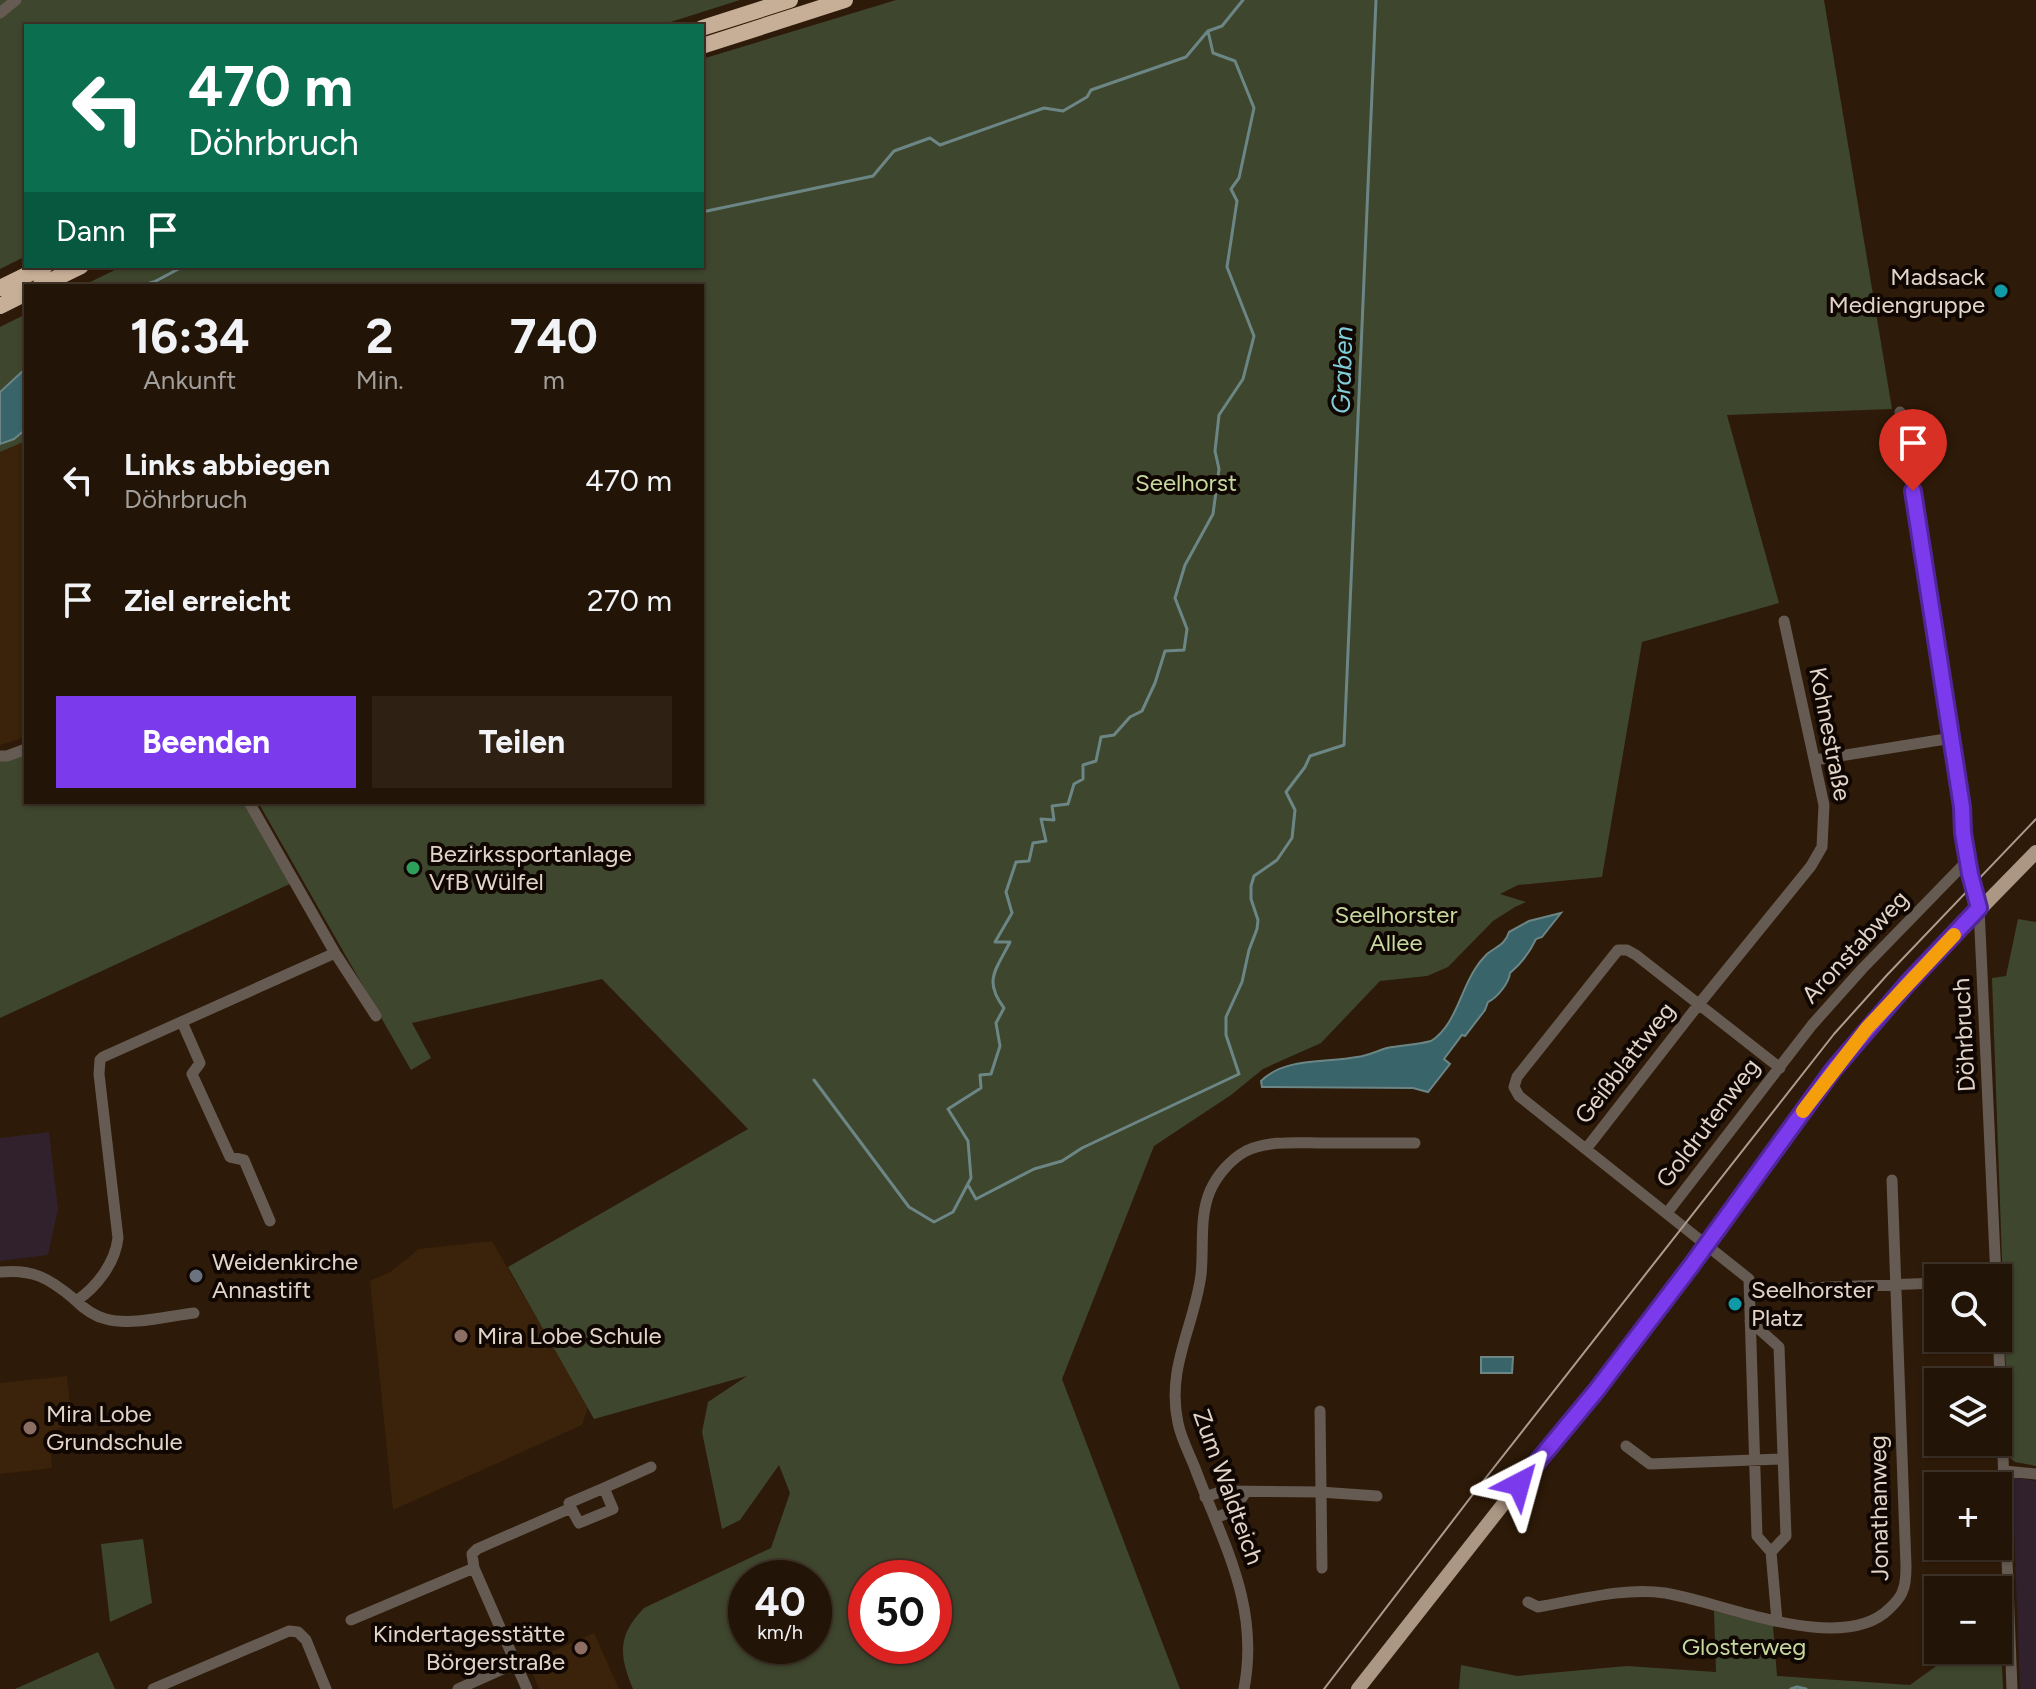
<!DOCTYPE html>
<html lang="de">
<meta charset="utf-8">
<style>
:root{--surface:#221406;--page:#2e2114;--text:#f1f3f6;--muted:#a29e9b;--line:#3f3328;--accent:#7c3aed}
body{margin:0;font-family:Figtree,sans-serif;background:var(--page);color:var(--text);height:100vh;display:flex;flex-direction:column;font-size:30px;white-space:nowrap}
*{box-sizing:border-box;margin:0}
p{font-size:26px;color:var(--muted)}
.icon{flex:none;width:44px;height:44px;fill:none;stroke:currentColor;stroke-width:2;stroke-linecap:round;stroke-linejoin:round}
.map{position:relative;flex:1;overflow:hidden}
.drawer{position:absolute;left:24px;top:284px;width:680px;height:520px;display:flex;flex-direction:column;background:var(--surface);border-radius:0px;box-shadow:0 2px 6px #0004,0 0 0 2px var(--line)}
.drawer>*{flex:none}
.hud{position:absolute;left:24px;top:24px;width:680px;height:244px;border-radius:0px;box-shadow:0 2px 6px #0004,0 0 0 2px var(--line);background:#0b6e4f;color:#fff;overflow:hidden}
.tools{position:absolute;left:1924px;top:1264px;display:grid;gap:16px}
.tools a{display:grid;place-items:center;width:88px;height:88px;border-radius:0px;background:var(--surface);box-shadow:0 2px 6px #0004,0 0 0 2px var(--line);font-size:40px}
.speed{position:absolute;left:728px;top:1560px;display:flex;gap:16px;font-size:40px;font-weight:700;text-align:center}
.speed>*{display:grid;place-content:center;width:104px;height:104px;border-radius:50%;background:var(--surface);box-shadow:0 2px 6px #0004,0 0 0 2px var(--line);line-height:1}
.speed small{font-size:20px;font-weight:400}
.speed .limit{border:12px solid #d22;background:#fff;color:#111}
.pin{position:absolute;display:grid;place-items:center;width:68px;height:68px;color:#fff;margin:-82px -34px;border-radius:50% 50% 50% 0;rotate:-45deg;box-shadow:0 0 8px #0007}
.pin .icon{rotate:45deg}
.me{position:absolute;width:88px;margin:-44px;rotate:39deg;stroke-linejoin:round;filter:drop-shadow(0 0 6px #0008)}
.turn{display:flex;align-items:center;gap:28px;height:168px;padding:0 32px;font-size:36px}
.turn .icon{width:104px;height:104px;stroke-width:2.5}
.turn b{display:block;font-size:56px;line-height:68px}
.then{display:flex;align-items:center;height:76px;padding:0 32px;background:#0003;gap:16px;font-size:30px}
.eta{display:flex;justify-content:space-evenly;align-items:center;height:136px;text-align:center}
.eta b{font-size:48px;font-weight:700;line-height:56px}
.action{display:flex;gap:16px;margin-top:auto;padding:16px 32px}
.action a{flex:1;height:92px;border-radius:0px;background:var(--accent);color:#fff;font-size:32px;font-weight:700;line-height:92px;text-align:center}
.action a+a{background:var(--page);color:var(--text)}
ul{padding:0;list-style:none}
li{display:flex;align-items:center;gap:24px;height:120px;padding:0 32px}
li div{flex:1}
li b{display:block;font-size:30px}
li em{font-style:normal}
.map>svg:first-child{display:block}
.commercial{fill:#30212c}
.built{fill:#3b220a}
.green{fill:#3e462d;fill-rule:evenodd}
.water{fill:#39646a;stroke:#6c8686;stroke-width:2}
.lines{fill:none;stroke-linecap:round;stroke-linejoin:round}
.stream{stroke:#6c8686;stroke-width:3}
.minor{stroke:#655b52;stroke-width:11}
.major{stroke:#ab9783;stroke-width:14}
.highway{stroke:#c7ae97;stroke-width:16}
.tram{stroke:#ac9c8f;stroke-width:2}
.route-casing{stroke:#51269a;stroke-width:20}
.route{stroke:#7c3aed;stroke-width:14}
.slow{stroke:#f59e0b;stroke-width:14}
.culture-dot{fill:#0f9aa8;stroke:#100702;stroke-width:3}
.leisure-dot{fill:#2e9e5b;stroke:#100702;stroke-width:3}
.worship-dot{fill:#6b7280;stroke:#100702;stroke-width:3}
.education-dot{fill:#8d6e63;stroke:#100702;stroke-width:3}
.labels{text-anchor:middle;stroke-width:8;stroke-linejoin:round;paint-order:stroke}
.poi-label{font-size:24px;fill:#e2d4c9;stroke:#100702;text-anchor:start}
.park-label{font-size:24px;fill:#c6d89f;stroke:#100702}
.street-label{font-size:24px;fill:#e2d4c9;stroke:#100702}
.water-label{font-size:26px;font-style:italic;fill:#80ced9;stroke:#100702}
</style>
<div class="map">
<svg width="2036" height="1689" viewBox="0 0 2036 1689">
<rect width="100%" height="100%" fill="#2e1a08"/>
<path class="commercial" d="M49,1132L58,1209L48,1255L0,1261V1138Z
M2012,1477L2036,1481V1689H2020Z"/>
<path class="built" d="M26,441V736L8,743L0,745V452Z
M492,1241L588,1407L582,1425L393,1510L370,1281L390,1272L419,1249Z
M67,1376L72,1422L49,1434L52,1468L0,1474V1383Z
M594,1633L619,1689H539L528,1662Z"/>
<path class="green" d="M0,0H740L658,26H26V256L0,269Z
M896,0H1824L1892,409L1727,415L1779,603L1642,642L1602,877L1518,885L1500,894L1526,902L1515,907L1493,921L1448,967L1427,976L1380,981L1321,1043L1263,1069L1231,1095L1154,1146L1062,1379L1180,1689H633C619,1655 617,1636 644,1608L771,1548L790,1493L779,1465L740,1520L722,1529L702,1432L708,1402L747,1376L594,1419L508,1267L748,1129L602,979L412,1023L431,1058L411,1070L258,802H702V286H82L123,266H702V59ZM746,1578H814V1646H746ZM866,1578H934V1646H866Z
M26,314V441L0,452V327Z
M26,753V802H244L292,883L0,1018V760Z
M2018,919L2036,922V1466L2015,1462L2009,1457L1992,978L2006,976Z
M143,1539L152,1603L110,1622L101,1544Z
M1714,1611L1773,1626L1777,1676L1910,1685L1935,1667L1945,1650H1998V1620H2000L2003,1689H1459L1461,1665L1517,1676L1627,1666L1716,1672Z
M98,1652L115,1689H15Z"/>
<path class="water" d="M26,368V429L14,439L0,444V392Z
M1561,913L1542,937L1536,939C1529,954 1522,963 1510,973C1509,983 1497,998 1488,1002L1485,1010L1465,1036L1462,1035L1444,1059L1450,1064L1428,1092L1413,1088L1262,1087L1261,1081C1285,1057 1326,1063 1357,1057C1367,1056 1377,1051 1387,1048C1402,1045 1416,1045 1431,1041C1455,1026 1460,992 1475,969C1478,964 1483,958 1487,954C1497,946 1505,945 1509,932L1529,921Z
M1481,1357H1513L1512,1373H1481Z"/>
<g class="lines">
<path class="stream" d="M702,212L873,176L894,151L930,138L940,145L1044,108L1063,111L1087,97L1091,90L1186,57L1207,32
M141,286L153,282
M154,286V282L184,266
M814,1080L909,1207L934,1222L953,1212L971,1178L968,1141L948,1109L981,1088L980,1075L991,1074L1000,1046L996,1023L1004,1008C983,980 996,970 1010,942H995L1012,913L1006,892L1016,862L1029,861L1033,843L1046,841L1041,819L1054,820L1052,806L1068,804L1074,784L1083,779V765L1096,761L1101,737L1114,735L1130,717L1142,711L1155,683L1165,651L1184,650L1187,629L1175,598L1185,565L1213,514L1219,469L1215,451L1219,415L1243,379L1254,336L1227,267L1237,201L1231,189L1239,178L1254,108L1235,61L1213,53L1208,31L1222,26L1243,0
M968,1185L976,1199L1034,1169L1062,1161L1082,1148L1239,1074L1226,1035V1017L1242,982L1249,950L1257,929L1258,920L1251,899V886L1254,876L1277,860L1292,838L1295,810L1286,792L1305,767L1310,756L1344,745L1376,0
M1791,1689L1797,1687L1806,1689"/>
<path class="minor" d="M0,13L16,0
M1900,412L1962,807L1963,833L1970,874L1979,908L1996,1278
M0,756H7L26,749
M1815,760L1952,738
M249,802L335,953L376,1016
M182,1022L200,1063L192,1074L230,1157L244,1160L270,1221
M1586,1149L1699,1004L1811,866L1822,847L1824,805L1784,621
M1667,1213L1812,1025L1862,969L1968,860
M0,1272C33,1269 49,1278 74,1299C83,1308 93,1316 106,1319C131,1326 168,1316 194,1313
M1750,1290L1938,1283
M76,1301C97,1287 115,1263 118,1238L99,1074L100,1060L103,1057L335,953
M1750,1321L1779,1347L1786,1536L1771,1552
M1998,1327L2012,1689
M1320,1411L1322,1568
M1626,1446L1650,1464L1783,1459
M2004,1471L2036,1474
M604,1488L651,1467
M1205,1497L1223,1491L1320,1492L1377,1496
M1215,1518L1233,1511L1246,1492
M1528,1602L1538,1607C1579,1600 1624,1587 1665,1593C1722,1602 1841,1656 1889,1609C1894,1604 1901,1598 1903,1590C1906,1583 1906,1574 1906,1566L1892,1180
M351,1620L474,1568
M1777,1621L1771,1552L1757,1536L1749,1279L1519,1096L1514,1087L1517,1077L1618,950H1627L1636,955L1780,1068
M153,1689L289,1631L298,1632L306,1640L326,1689
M458,1689L516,1663
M527,1689L474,1568L472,1554L477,1549L571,1508L569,1503L604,1488L613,1509L579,1523L571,1508
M1244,1689C1260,1605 1223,1544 1195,1468C1189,1453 1181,1438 1178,1423C1166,1368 1194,1327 1201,1275C1204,1247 1199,1217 1210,1191C1217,1175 1231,1159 1246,1151C1269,1140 1299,1143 1324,1143C1354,1143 1385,1143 1415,1143"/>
<path class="major" d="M1358,1689L1538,1460L1596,1391L1691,1266L1833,1070L1907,984L2036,852"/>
<path class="highway" d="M702,28L790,0
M702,46L845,0
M40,286L81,266
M0,288L45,266
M0,306L26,293"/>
<path class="tram" d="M1324,1689L1477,1489L1834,1034L1887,975L2036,819"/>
</g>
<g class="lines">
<g class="route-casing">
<path id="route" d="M1519,1484L1596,1391L1691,1266L1833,1070L1907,984L1979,908L1970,874L1963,833L1962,807L1913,491"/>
</g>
<use href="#route" class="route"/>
<path class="slow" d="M1803,1111L1867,1028L1954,935"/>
</g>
<g class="culture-dot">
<circle cx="2001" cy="291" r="8"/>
<circle cx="1735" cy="1304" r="8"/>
</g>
<circle class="leisure-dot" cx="413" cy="868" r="8"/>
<circle class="worship-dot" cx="196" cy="1276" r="8"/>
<g class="education-dot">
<circle cx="461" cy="1336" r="8"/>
<circle cx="30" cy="1428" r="8"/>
<circle cx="581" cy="1648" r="8"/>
</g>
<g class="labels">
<g class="poi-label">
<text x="1985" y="285" text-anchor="end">Madsack<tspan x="1985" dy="28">Mediengruppe</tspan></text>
<text x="429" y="862">Bezirkssportanlage<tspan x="429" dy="28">VfB Wülfel</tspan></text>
<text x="212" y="1270">Weidenkirche<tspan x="212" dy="28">Annastift</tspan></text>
<text x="1751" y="1298">Seelhorster<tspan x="1751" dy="28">Platz</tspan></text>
<text x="477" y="1344">Mira Lobe Schule</text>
<text x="46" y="1422">Mira Lobe<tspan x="46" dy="28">Grundschule</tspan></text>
<text x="565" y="1642" text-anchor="end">Kindertagesstätte<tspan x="565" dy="28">Börgerstraße</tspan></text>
</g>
<g class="park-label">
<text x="1186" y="491">Seelhorst</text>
<text x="1396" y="923">Seelhorster<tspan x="1396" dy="28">Allee</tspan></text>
<text x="1744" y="1655">Glosterweg</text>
</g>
<g class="street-label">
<text transform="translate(1830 734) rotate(79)" y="8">Kohnestraße</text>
<text transform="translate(1855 947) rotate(-47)" y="8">Aronstabweg</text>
<text transform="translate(1964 1035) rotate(-93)" y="8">Döhrbruch</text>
<text transform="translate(1625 1063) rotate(-52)" y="8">Geißblattweg</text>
<text transform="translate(1708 1123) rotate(-53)" y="8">Goldrutenweg</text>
<text transform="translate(1228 1487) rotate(70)" y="8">Zum Waldteich</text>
<text transform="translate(1879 1508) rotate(-91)" y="8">Jonathanweg</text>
</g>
<g class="water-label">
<text transform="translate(1342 370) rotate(-88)" y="9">Graben</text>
</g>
</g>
</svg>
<div class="tools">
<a><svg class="icon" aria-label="search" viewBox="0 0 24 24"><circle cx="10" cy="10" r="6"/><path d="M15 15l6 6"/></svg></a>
<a><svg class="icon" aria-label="layers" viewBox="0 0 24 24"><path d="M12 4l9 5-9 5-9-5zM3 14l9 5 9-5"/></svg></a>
<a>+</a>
<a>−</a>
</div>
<div class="speed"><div>40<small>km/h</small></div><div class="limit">50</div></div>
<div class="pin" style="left:1913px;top:491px;background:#d93025"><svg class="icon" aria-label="arrive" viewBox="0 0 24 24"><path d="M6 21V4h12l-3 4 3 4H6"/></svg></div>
<svg class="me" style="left:1519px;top:1484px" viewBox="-20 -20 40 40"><path d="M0-17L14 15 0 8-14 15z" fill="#7c3aed" stroke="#fff" stroke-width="4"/></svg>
<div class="hud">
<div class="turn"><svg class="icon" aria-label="left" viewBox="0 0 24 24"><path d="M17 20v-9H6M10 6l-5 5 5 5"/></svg><div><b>470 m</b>Döhrbruch</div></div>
<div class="then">Dann<svg class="icon" aria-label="arrive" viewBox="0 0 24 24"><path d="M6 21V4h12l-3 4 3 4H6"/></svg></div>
</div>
<section class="drawer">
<div class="eta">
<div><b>16:34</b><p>Ankunft</p></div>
<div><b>2</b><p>Min.</p></div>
<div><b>740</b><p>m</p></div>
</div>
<ul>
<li><svg class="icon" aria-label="left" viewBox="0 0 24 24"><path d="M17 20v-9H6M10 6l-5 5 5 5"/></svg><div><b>Links abbiegen</b><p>Döhrbruch</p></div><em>470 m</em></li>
<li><svg class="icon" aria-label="arrive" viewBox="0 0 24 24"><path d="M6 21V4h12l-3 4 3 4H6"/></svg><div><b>Ziel erreicht</b></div><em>270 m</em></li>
</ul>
<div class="action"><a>Beenden</a><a>Teilen</a></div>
</section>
</div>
